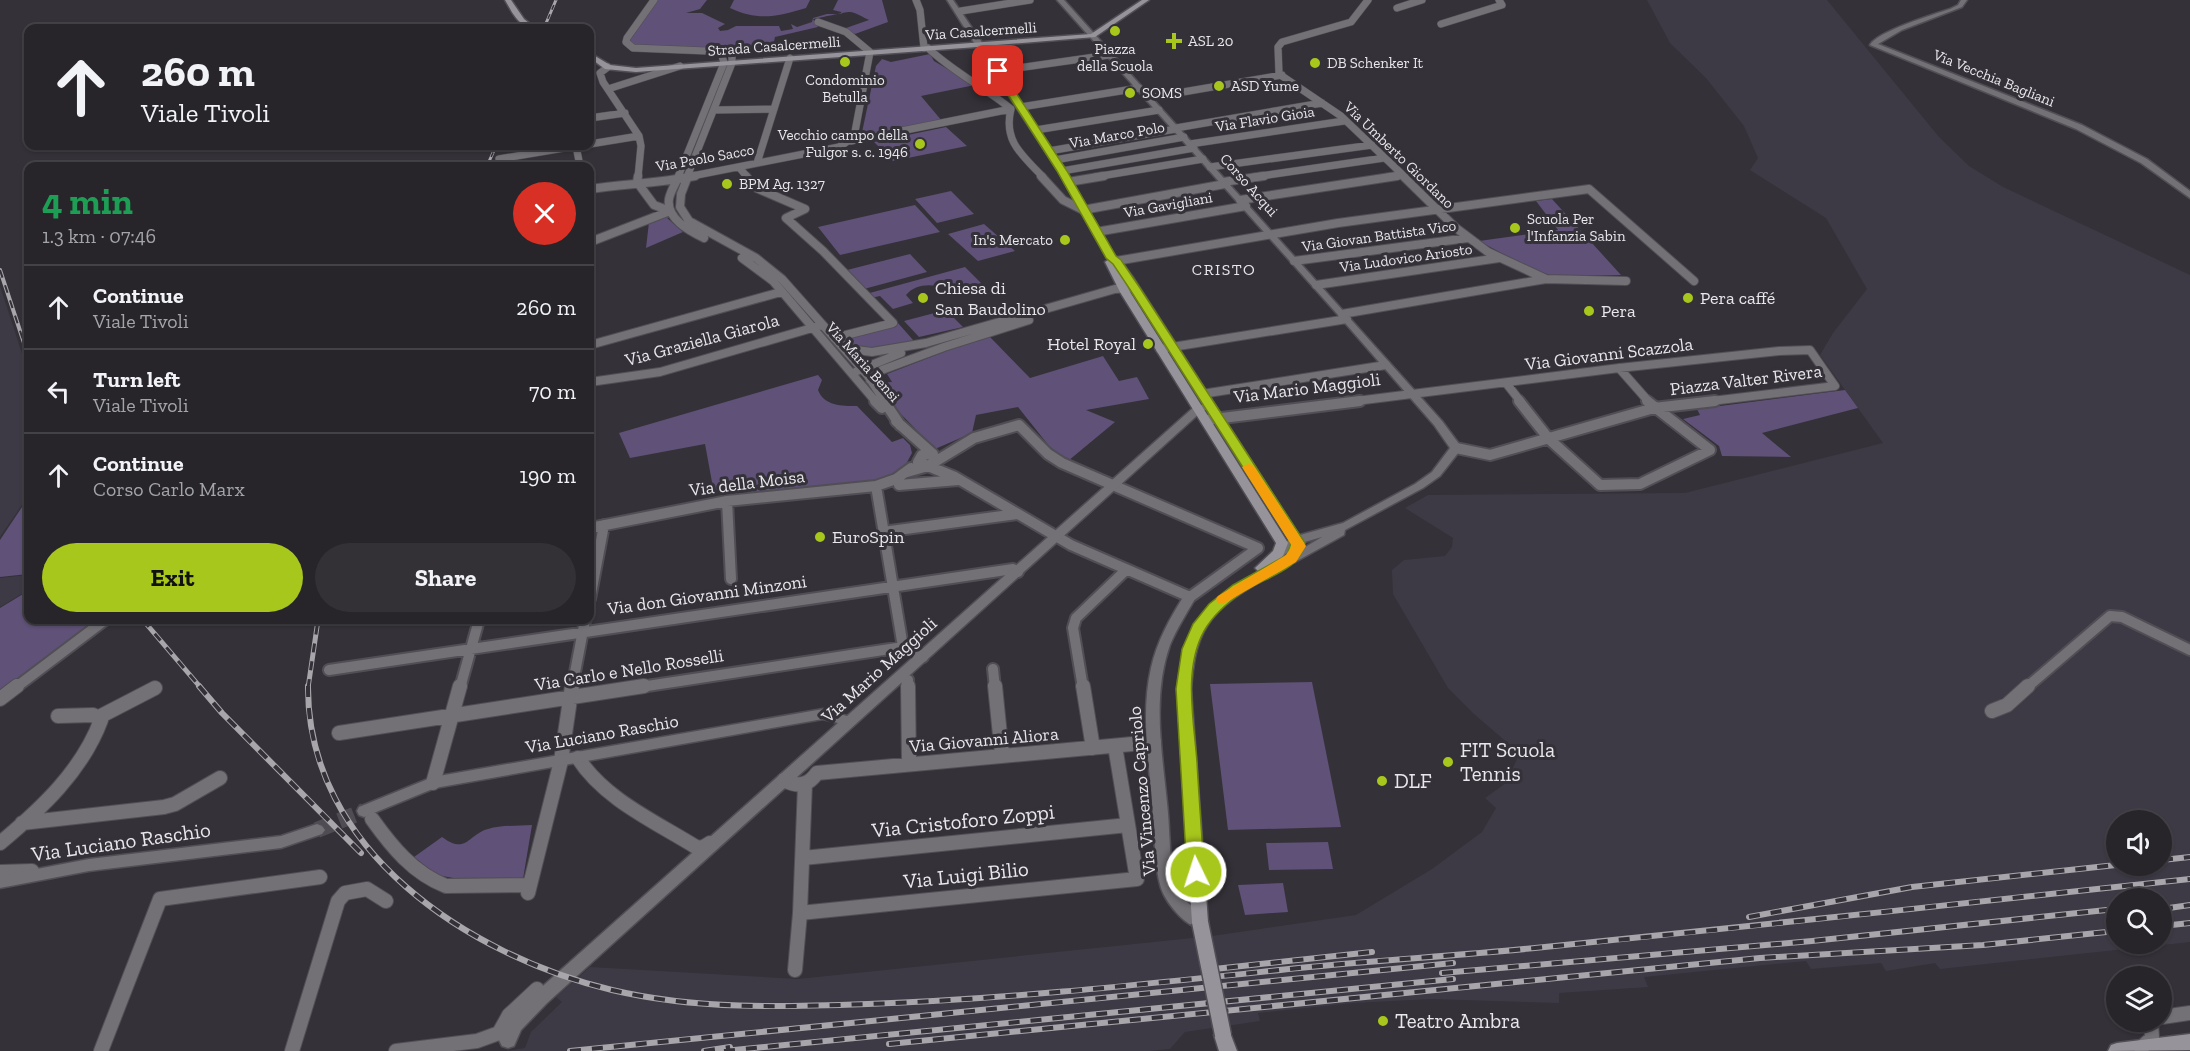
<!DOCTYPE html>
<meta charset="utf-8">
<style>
:root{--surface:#27252a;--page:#333136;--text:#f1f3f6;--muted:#a4a5a8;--line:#434247;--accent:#a8c71c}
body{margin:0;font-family:"Zilla Slab",serif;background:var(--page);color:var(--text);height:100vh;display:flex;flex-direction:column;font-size:22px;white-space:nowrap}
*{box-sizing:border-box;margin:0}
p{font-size:20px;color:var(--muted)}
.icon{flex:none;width:33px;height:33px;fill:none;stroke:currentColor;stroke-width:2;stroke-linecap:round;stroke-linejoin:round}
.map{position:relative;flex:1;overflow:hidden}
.drawer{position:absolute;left:24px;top:162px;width:570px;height:462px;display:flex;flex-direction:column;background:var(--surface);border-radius:12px;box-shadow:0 2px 4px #0004,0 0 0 2px var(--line)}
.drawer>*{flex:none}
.guide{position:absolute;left:24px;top:24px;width:570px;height:126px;border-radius:12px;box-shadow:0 2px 4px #0004,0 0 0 2px var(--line);background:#27252a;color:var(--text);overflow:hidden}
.fabs{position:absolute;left:2106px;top:810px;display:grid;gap:12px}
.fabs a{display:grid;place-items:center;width:66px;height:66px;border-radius:50%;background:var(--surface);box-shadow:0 2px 4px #0004,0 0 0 2px var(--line);font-size:30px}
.pin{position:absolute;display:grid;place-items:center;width:51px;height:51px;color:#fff;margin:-26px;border-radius:12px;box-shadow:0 3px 9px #0006}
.me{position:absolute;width:66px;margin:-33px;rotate:356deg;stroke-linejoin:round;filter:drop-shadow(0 0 4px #0008)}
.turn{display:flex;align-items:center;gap:21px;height:126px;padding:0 18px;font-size:27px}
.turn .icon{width:78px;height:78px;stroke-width:2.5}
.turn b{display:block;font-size:42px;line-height:51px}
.round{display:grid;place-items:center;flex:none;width:63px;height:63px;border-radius:32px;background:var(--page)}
.summary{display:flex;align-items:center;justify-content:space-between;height:102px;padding:0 18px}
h1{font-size:36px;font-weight:700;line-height:45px;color:#1e9e55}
.primary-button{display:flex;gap:12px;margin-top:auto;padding:12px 18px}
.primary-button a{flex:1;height:69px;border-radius:36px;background:var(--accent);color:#111;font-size:24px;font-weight:700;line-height:69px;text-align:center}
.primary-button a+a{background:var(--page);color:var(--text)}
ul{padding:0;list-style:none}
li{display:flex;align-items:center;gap:18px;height:84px;padding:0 18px;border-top:2px solid var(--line)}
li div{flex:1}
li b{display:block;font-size:22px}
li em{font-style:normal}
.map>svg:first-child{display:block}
.built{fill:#3d3a46;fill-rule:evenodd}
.green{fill:#5f5177}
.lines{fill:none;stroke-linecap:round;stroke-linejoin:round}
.tertiary-tunnel{stroke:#4f4c53;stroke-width:16;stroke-dasharray:16 8;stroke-linecap:butt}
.minor-far3-casing{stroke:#514e55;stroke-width:8}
.minor-far2-casing{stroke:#514e55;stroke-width:10}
.minor-far1-casing{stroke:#514e55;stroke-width:14}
.minor-casing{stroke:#514e55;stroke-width:16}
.tertiary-casing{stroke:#514e55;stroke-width:3}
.secondary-casing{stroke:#514e55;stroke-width:3}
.minor-far3{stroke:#737175;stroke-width:7}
.minor-far2{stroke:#737175;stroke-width:8}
.minor-far1{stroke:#737175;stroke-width:10}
.minor{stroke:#737175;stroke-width:14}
.tertiary{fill:#737175;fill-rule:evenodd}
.secondary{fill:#96949a;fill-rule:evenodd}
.rail-far3-casing{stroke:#a8a6ab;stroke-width:3}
.rail-far2-casing{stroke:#a8a6ab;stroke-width:4}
.rail-far1-casing{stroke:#a8a6ab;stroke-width:5}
.rail-casing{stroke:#a8a6ab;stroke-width:6}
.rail-far3{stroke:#343138;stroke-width:1.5;stroke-dasharray:5;stroke-linecap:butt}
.rail-far2{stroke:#343138;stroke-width:2;stroke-dasharray:8;stroke-linecap:butt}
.rail-far1{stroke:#343138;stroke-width:3;stroke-dasharray:9;stroke-linecap:butt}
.rail{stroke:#343138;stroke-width:4;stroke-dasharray:11;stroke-linecap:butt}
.secondary-bridge-casing{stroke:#514e55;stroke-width:19;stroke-linecap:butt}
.secondary-bridge{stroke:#96949a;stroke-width:16}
.route{fill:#a8c71c;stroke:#6d8112;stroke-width:1.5}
.slow{fill:#f59e0b}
.poi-dot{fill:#a8c71c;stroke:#343138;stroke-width:2}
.labels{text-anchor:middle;stroke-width:6;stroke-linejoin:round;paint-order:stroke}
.far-street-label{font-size:15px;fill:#e8e7eb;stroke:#343138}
.far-poi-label{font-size:15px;fill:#e8e7eb;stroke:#343138;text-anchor:start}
.far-neighbourhood-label{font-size:16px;letter-spacing:1.5px;fill:#e8e7eb;stroke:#343138}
.poi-label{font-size:18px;fill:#e8e7eb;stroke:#343138;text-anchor:start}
.street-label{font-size:18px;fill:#e8e7eb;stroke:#343138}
.near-poi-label{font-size:21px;fill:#e8e7eb;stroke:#343138;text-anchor:start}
.near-street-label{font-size:21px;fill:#e8e7eb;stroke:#343138}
</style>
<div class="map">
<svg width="2190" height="1051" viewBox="0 0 2190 1051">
<rect width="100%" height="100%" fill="#343138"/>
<path class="built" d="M1647,0H1827L1939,137L1969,166L2003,187L2190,275V942L1940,969L1935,963L1886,971L1881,963L1811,969L1806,961L1644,977L1648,987L1559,993V1003L1432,999L1353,1003L1268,1012L1258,1013L1260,1021L1185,1032L1170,1049L1150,1051H506L525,1048L531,1032L562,1002L556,997L590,967L798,979L1212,936L1356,915L1432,869L1482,832L1496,808L1485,798L1506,783L1517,759V751L1474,714L1448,688L1393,594L1392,570L1404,560L1445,556L1452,547L1453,538L1405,508L1428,495L1685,493L1883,443L1820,355L1833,333L1867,289L1826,218L1750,170L1758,158L1744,126L1706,78L1670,43ZM2116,820H2162V866H2116ZM2116,898H2162V944H2116Z
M0,286L28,372V496L0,537Z
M28,575V590L0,607V578Z"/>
<path class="green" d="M658,0H707L700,9L686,13H702L725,24L718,28L720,31L728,30L736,26H779L781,31L793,29L791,24L797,27L812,22L813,18L827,14H842L841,12L833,10L838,0H882L888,22L855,34L843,29L869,20C864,18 855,12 850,12C844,12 820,18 813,19L818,27L775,37L773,46L736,48L636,47L629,43L630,40Z
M734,0H810L806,8C777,17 757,21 730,8Z
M930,54L934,61L975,85L921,96L942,121L861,137L876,66L882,59L891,62Z
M946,127L967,146L893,161L874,142Z
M951,191L974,214L937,223L915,199Z
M1552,199L1621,275L1551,276L1518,262L1479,241L1558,230L1536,201Z
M915,205L940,232L840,255L818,227Z
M666,217L683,232L646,248L649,222Z
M984,224L1015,251L978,261L948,234Z
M910,254L927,272L864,289L847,270Z
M965,267L985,287L957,295C944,284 918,280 906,295L913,303L893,309L880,296L871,298L866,294Z
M946,310L963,327L919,337L904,321Z
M898,323L914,341C892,346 863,356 844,339Z
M990,337L1030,378L1103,356L1119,381L1137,377L1149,399L1086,410L1115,422L1068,461L1049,446L1018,407L976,415L972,433L935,449L892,405L878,383L892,382L887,374L949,350Z
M818,375L822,380L818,390C824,406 842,406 857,406L892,442L903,438L910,445L912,453L904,468L881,481L729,496L725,492L714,493L705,444L630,458L619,433Z
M1845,390L1858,408L1762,433L1791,457L1722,456L1719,446L1683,419L1700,415L1697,409Z
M28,498V574L0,577V540Z
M28,591V620H98L0,695V608Z
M1312,682L1341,827L1228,830L1210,684Z
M532,825L523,879L469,881L437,875L414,857L442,837C467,855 467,835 488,829C501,825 518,826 532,825Z
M1328,842L1333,869L1269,870L1266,843Z
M1283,883L1288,912L1245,915L1238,885Z"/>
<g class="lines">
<path class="tertiary-tunnel" d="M317,830L364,811"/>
<g class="minor-far3-casing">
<path id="minor-far3" d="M654,0L627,38L626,42L633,48L732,52V63L687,177
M916,0L920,10L924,48
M1368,0L1351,22L1282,42L1278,47L1279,74L1341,116L1405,177
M1397,8L1422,0
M961,11L1030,0
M1441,24L1502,5L1499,0
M928,48C953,72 984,87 1011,109C1003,141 1022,155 1043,177
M608,67L600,73L603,82L639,136L641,146L638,177
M997,71L1109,55
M608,89L680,66
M1148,98L1282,75
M1021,107L1139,88
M714,110L774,109
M590,118L625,113
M1176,128L1322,103
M1036,130L1159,110
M851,141L1011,109
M590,144L639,136
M1190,144L1344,121
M576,146L580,166
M1049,151L1176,129
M499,159L576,146
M1055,160L1184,137
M757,163L790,58
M739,167L747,177
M1210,167L1372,145
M1062,171L1194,148
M678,177L724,63L720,49
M687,177L839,147L854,137L870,52L846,32L818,22
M1095,177L1203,159
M1254,177L1384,158
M1388,177L1403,175"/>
</g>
<g class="minor-far2-casing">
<path id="minor-far2" d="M638,176L637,182L654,205L670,211
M679,176C676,183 670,192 669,199C666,219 690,231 704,238
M688,176L681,194L680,207L689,221L756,258L782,279L868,376L885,402
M746,176L754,187L805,209L786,218L823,251L893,323L834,338
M1041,176L1063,200L1083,210L1225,184
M1403,176L1456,228L1488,252L1546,279L1626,281
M1068,182L1104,176
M1223,182L1264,176
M590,189C625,184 660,183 695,176
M1240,200L1397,176
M1096,232L1246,206
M590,242L670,211
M742,258L773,281L876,402
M1116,261L1338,223L1589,189L1694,281
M1294,261L1468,238
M1316,285L1499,258
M1342,314L1546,279
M842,344L856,350L872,352L926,343L1115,289L1134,288
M590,345L781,292
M1160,349L1347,319
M1619,368L1649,402
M857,371L901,353
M870,380L882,370L944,347L1029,320
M590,382L660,372L819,326
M1506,383L1521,402
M1202,394L1386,365
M1348,402L1619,368L1779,351L1810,350L1835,386L1703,402"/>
</g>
<g class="minor-far1-casing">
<path id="minor-far1" d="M875,401L882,408
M884,401L900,425
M1519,401L1549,439L1600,485L1640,484L1710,450L1647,401
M1206,420L1360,401
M896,421L933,454
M1019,425L1048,454L1062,463L1258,548L1190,597L1071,545L955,477L928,466L974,438Z
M1456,448L1490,455L1654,408L1715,401
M928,466L918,462L922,455L932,454
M907,472L928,466
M899,485L958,480
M876,486L903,647
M727,501L731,579
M590,528L727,501L876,486L896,479L911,468
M883,532L1017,514
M590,599L604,525
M993,669L995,688
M329,670L1013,569L1018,572
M901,677L908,680V688
M15,688L105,620
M460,688L479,620
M572,688L585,620
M634,688L903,647L923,657
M1083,688L1073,628L1076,618L1126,570
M2026,688L2110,616L2122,617L2190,650"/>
</g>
<g class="minor-casing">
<path id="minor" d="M908,686L909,764
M995,686L1002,755
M1083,686L1093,748
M0,699L17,686
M1992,711L2007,705L2028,686
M99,717L155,688
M339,733L644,686
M578,758C604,799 656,822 696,847L702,848L710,843
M817,773L1154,742
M784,780C797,787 808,786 817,773
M433,783L460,686
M372,819C392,847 413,873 446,886L529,885
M22,823L164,807L175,804L220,778
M0,843C41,809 82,771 101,720L93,715L58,716
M803,858L1128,825
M0,872L32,871
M528,893L561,761L572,686
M800,913L1137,879L1115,746
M795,970L800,913L805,784
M2162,1017L2190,1013
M2141,1048L2152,1038L2151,1022
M101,1051L160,899L320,877
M292,1051L338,901L345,893L367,889L386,901
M396,1051L477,1041L499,1033L509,1015L537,989"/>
</g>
<g class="tertiary-casing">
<path id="tertiary" d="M947,0H953L983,44L982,46H976Z
M1057,0H1064L1442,421L1462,448L1440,476L1423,488L1345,530L1344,535L1295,562H1287L1285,559L1322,537L1301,543L1283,556H1275L1273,553L1275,550L1293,537L1343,523L1415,484L1432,472L1450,448L1434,425L1339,316Z
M1961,0H1967L1962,7L1902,30L1878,44L2082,125L2147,159L2190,191V198L2141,163L2076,129L1870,45C1876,32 1934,14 1950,9L1958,5Z
M1209,403L1214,406L1213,408L1202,411L547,1003L521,1030L514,1046L508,1048L502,1046L499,1040L509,1020L535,993L838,723L823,719L435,788L364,817L359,815L357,811L359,807L433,777L823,709L847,716L1194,407Z
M1190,593L1196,597C1187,613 1177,628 1170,645C1151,699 1163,757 1168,813C1170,837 1169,866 1178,889C1183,905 1201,908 1208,922L1206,927C1189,933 1166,903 1161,888C1154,865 1155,838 1153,815C1150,767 1140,716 1151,668C1157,641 1170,618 1185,594Z
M317,824L322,826L325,830L322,834L281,848L89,871L0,888V876L89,859L281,836Z"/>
</g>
<g class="secondary-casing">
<path id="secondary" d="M505,0H511L524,19L535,28C519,28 512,12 505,0Z
M1142,0H1149L1095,37L984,46L1066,171L1115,256L1120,260L1134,279L1304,543C1303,550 1302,554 1297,560C1291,566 1281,570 1273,574C1249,588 1222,602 1207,626C1195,645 1193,667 1191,689L1208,922L1206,927L1200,929L1194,927L1192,922L1177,689C1184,624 1204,603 1259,572L1255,568L1273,551L1276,543L1120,292L1105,262L1108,260L1058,171L977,47L636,72L605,69L590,58V53L610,65L636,68L1091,34ZM1121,274L1292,543C1290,554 1285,557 1276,562L1283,556L1288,543L1130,292Z
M1223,1027L1229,1030L1237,1051H1219L1214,1035L1217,1030Z
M2190,1034V1050L2108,1051L2111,1045L2117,1043Z"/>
</g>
<use href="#minor-far3" class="minor-far3"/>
<use href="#minor-far2" class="minor-far2"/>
<use href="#minor-far1" class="minor-far1"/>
<use href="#minor" class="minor"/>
<use href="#tertiary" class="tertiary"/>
<use href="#secondary" class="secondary"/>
<g class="rail-far3-casing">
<path id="rail-far3" d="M544,28L556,0
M487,166L496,146"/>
</g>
<g class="rail-far2-casing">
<path id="rail-far2" d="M0,270L28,355"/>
</g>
<g class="rail-far1-casing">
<path id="rail-far1" d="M143,620L201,688
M308,688L318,620"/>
</g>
<g class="rail-casing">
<path id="rail" d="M199,686L222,713L361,853
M308,686C307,851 470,956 612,990C697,1010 782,1007 868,1004C1013,999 1155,983 1299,968C1377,960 1456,956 1535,948C1753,927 1972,902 2190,879
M2162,860L2190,857
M2162,909L2190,905
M1749,917L1912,887L2116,865
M2162,926L2190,923
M1205,970L1372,952
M1442,973L1812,941L2116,909
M889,1044L1760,958L1983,945L2116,931
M570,1051L1453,963
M704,1051L730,1047
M724,1051L1453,979"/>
</g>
<use href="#rail-far3" class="rail-far3"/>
<use href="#rail-far2" class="rail-far2"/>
<use href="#rail-far1" class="rail-far1"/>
<use href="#rail" class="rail"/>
<g class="secondary-bridge-casing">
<path id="secondary-bridge" d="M1200,922L1223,1035"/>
</g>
<use href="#secondary-bridge" class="secondary-bridge"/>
</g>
<path class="route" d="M995,69L1002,71L1067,171L1116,256L1121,260L1140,288L1305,543C1301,570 1263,578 1243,592C1228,602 1213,615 1204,631C1183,669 1194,721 1197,762C1199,799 1202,835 1204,872L1202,877L1196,879L1189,877L1187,872L1176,689L1182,649L1193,624L1209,604L1233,585L1287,555L1291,543L1129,288L1113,264L1106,258L1057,171L993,71Z"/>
<path class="slow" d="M1248,464L1253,465L1306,546L1296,562L1223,604L1218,603L1216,599L1218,596L1286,555L1292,546L1242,467Z"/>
<g class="poi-dot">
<circle cx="1115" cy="31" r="6"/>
<path d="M1171 32h6v6h6v6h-6v6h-6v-6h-6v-6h6z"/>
<circle cx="845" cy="62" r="6"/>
<circle cx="1315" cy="63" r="6"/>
<circle cx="1219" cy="86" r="6"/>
<circle cx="1130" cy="93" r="6"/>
<circle cx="920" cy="144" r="6"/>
<circle cx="727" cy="184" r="6"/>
<circle cx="1515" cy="228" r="6"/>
<circle cx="1065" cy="240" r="6"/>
<circle cx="923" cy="298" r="6"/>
<circle cx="1688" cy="298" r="6"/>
<circle cx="1589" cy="311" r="6"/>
<circle cx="1148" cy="344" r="6"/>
<circle cx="820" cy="537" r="6"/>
<circle cx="1448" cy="762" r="6"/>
<circle cx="1382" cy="781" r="6"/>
<circle cx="1383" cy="1021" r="6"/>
</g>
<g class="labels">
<g class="far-street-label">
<text transform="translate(981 31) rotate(-4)" y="5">Via Casalcermelli</text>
<text transform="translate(774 46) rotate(-4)" y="5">Strada Casalcermelli</text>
<text transform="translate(1994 78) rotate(22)" y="5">Via Vecchia Bagliani</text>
<text transform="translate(1265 119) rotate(-9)" y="5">Via Flavio Gioia</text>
<text transform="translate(1117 135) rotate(-10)" y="5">Via Marco Polo</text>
<text transform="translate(1399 155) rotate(44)" y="5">Via Umberto Giordano</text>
<text transform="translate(705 158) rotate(-10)" y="5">Via Paolo Sacco</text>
<text transform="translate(1249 185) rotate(48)" y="5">Corso Acqui</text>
<text transform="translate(1168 205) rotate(-10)" y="5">Via Gavigliani</text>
<text transform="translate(1379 236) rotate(-8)" y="5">Via Giovan Battista Vico</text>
<text transform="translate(1406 258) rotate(-8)" y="5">Via Ludovico Ariosto</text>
<text transform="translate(863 362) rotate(48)" y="5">Via Maria Bensi</text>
</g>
<g class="far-poi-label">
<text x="1188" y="46">ASL 20</text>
<text x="1115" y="54" text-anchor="middle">Piazza<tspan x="1115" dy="17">della Scuola</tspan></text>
<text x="1327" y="68">DB Schenker It</text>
<text x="845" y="85" text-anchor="middle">Condominio<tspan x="845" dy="17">Betulla</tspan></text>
<text x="1231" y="91">ASD Yume</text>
<text x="1142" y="98">SOMS</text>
<text x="908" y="140" text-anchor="end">Vecchio campo della<tspan x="908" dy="17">Fulgor s. c. 1946</tspan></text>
<text x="739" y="189">BPM Ag. 1327</text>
<text x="1527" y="224">Scuola Per<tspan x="1527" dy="17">l'Infanzia Sabin</tspan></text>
<text x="1053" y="245" text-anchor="end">In's Mercato</text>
</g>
<g class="far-neighbourhood-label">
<text x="1224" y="275">CRISTO</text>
</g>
<g class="poi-label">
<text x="935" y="294">Chiesa di<tspan x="935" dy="21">San Baudolino</tspan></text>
<text x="1700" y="304">Pera caffé</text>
<text x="1601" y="317">Pera</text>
<text x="1136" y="350" text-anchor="end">Hotel Royal</text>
<text x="832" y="543">EuroSpin</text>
</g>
<g class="street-label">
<text transform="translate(702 340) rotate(-15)" y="6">Via Graziella Giarola</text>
<text transform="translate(1609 354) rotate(-7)" y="6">Via Giovanni Scazzola</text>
<text transform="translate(1746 380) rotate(-7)" y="6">Piazza Valter Rivera</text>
<text transform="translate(1307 388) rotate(-7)" y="6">Via Mario Maggioli</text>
<text transform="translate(747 483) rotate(-7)" y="6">Via della Moisa</text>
<text transform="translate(707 595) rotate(-8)" y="6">Via don Giovanni Minzoni</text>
<text transform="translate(629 670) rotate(-9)" y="6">Via Carlo e Nello Rosselli</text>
<text transform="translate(879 670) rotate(-42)" y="6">Via Mario Maggioli</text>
<text transform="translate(602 734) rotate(-10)" y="6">Via Luciano Raschio</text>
<text transform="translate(984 740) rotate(-5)" y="6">Via Giovanni Aliora</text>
<text transform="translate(1142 791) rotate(-95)" y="6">Via Vincenzo Capriolo</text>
</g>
<g class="near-poi-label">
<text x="1460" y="757">FIT Scuola<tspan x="1460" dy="24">Tennis</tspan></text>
<text x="1394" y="788">DLF</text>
<text x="1395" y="1028">Teatro Ambra</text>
</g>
<g class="near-street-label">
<text transform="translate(963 821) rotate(-6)" y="7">Via Cristoforo Zoppi</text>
<text transform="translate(121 842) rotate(-8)" y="7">Via Luciano Raschio</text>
<text transform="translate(966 875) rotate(-6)" y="7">Via Luigi Bilio</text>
</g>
</g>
</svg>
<div class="fabs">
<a><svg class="icon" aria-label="sound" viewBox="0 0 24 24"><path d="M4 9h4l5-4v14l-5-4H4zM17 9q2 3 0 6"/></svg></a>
<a><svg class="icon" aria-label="search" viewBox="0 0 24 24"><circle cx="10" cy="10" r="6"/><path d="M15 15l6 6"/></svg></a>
<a><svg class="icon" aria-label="layers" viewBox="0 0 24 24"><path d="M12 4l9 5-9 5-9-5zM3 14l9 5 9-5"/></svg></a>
</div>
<div class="pin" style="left:998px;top:71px;background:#d93025"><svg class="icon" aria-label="arrive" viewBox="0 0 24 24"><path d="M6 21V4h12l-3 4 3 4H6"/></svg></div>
<svg class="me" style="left:1196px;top:872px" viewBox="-20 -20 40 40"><circle r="17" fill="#a8c71c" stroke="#fff" stroke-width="3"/><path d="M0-11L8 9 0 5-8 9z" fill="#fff"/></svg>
<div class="guide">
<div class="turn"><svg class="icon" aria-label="ahead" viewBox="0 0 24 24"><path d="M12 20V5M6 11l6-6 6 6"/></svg><div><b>260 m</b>Viale Tivoli</div></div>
</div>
<section class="drawer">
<div class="summary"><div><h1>4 min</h1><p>1.3 km · 07:46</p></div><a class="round" style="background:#d93025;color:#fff"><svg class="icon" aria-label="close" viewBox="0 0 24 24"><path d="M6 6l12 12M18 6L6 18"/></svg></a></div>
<ul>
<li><svg class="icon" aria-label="ahead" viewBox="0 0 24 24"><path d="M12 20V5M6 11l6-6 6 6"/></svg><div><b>Continue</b><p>Viale Tivoli</p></div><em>260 m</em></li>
<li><svg class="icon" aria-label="left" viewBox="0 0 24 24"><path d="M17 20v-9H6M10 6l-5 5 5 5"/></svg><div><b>Turn left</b><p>Viale Tivoli</p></div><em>70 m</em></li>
<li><svg class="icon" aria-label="ahead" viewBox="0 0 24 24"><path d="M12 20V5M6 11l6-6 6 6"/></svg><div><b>Continue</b><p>Corso Carlo Marx</p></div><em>190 m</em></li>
</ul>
<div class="primary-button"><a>Exit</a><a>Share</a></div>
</section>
</div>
